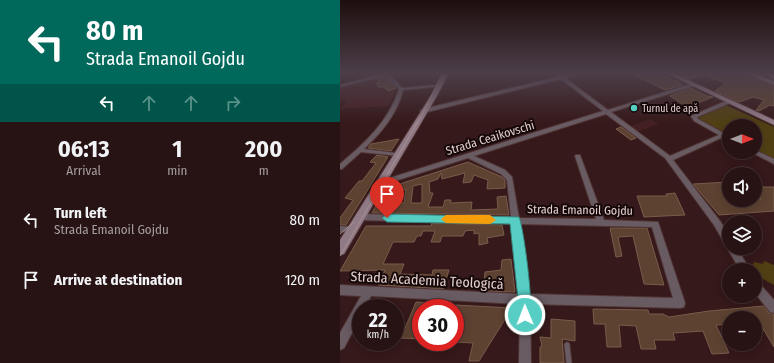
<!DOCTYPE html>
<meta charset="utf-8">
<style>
:root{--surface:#281314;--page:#342022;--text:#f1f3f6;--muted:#a59ea0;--line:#443234}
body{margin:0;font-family:"Fira Sans Condensed",sans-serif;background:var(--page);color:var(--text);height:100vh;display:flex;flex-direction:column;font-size:15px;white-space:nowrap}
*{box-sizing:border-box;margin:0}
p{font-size:13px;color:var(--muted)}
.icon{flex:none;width:22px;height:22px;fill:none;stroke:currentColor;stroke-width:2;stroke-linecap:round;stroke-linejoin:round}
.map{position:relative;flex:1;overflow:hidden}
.panel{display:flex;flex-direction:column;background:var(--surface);width:340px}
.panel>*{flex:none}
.guide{background:#00695c;color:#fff;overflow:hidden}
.needle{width:26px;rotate:90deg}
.tools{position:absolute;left:382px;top:119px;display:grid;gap:8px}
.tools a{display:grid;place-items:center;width:40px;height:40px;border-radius:50%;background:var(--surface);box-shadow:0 2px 10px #0003,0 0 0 1px var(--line);font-size:20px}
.speed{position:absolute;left:12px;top:299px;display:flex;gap:8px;font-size:20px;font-weight:700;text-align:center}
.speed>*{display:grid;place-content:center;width:52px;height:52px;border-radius:50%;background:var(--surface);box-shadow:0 2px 10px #0003,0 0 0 1px var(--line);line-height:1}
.speed small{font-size:10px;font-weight:400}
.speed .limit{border:6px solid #d22;background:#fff;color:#111}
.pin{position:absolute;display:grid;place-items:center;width:34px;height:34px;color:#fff;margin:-41px -17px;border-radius:50% 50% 50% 0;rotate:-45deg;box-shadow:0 0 4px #0007}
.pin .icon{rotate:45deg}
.me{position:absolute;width:44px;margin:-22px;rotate:359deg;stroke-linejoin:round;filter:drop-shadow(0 0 3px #0008)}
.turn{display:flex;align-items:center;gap:14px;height:84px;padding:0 20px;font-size:18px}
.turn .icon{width:52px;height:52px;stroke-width:2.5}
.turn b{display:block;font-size:28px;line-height:34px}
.lanes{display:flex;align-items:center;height:38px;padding:0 20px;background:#0003;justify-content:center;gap:20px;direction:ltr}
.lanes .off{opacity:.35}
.eta{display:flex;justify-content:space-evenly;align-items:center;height:68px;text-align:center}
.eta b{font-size:24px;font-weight:700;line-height:28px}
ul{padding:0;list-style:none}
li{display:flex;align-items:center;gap:12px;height:60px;padding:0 20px}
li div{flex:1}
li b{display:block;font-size:15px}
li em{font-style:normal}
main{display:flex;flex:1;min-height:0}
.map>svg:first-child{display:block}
.built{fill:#441f21}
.green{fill:#513f14}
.building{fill:#5d4231;stroke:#795c4b;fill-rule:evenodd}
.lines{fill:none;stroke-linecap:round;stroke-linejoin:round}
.lane-casing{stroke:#523637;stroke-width:7}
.street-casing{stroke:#523637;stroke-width:2}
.secondary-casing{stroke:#523637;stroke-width:2}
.lane{stroke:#695b62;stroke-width:5}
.street{fill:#695b62;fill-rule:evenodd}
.secondary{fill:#907a86;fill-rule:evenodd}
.tram{stroke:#a7908f;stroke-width:1}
.route{fill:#56cec4;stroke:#38867f}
.slow{fill:#f59e0b}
.poi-dot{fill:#56cec4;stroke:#150808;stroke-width:1.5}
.labels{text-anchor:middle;stroke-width:4;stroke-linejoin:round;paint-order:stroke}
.far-poi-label{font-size:10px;fill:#e3cecd;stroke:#150808;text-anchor:start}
.street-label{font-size:12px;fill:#e3cecd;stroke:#150808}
.near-street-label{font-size:14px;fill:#e3cecd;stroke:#150808}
</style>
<main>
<section class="panel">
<div class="guide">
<div class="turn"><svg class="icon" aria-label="left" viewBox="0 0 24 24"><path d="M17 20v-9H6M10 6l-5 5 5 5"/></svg><div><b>80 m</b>Strada Emanoil Gojdu</div></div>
<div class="lanes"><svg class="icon" aria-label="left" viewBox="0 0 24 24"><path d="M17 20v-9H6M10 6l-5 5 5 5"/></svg><svg class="icon off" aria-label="ahead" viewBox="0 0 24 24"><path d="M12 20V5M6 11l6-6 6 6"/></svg><svg class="icon off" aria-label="ahead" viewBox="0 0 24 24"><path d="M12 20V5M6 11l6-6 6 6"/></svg><svg class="icon off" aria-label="right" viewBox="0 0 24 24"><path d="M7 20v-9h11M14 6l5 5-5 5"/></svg></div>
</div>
<div class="eta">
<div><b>06:13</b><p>Arrival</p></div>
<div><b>1</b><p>min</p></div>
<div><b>200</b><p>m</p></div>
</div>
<ul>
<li><svg class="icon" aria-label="left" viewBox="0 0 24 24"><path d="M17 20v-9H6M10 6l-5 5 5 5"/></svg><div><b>Turn left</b><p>Strada Emanoil Gojdu</p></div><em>80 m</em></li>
<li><svg class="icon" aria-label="arrive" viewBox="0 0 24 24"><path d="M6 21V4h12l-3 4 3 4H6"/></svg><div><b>Arrive at destination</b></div><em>120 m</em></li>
</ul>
</section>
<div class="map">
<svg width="434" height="363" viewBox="0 0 434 363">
<rect width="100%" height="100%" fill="#36191a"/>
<path class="built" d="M46,75L56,89L49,106L0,109L7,100H0V88Z
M311,119L319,124L297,132L289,126Z"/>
<path class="green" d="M386,105L434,127V159L415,149V126H389V135L357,118Z
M424,261L434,265V285L423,279L415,272V270L411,268L414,262L423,264Z"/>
<path class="building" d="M288,72H317L334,81L337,80L343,85L325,90Z
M353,72H390L396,75L401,73L434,86V106L430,105L419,111L416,110L424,100L413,97L399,102L375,91L386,83L364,75L350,79L344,76Z
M46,78L56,88L48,91L44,87H39L36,83L39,82L38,80Z
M351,88L367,96L373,97L347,107L330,96Z
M281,127L296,138L291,140L276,129Z
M59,139L51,151L28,148L31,144Z
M37,155L48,157L6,225H0V218L13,200L5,198L19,181H22L36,163L30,162Z
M128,162L162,177L165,180V188L147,189L148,180L134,175L131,182L123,183L125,173L102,179L101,173L98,179L89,182L90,193H93L88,207H103L105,200H111L110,203L132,202L131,210L158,209L157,197L166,196L169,215L32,213L44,189ZM82,184V203H71L73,186ZM66,189L64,203H52L57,192Z
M389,182V200L421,199L415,191V187H434V211L379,215L353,184Z
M335,193L345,215L304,217L297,196H327L326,194Z
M92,223L162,225L164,235L147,238L148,243L139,245V233L134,234V230L125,231L123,236H102L100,242H91L95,231H83L81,236H77L74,242H53L43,264H64L60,274L92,275L93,270H109L103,289L38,285L45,270L0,271L26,226H91Z
M270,228H307L324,285L304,284L293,236L278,237L282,256L276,257Z
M171,259L175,292L143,291L145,272L161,270L162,260Z
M76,302L103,304V308H81V339L61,338Z
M115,305L172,308L139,361H129L133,343L115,342Z
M424,306L429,313L434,314V347L419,322H415V318H389V324L376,325L389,353L372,354L363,331L333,333L335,340H314L316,349H301L296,326L279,325L281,347H267L265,324H254L253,309L308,310L309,314H323L329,317L369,311Z
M211,319L235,321V341L222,339L224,363H200V347L202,346L200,337L211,338Z"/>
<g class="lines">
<g class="lane-casing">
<path id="lane" d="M227,345L229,363"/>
</g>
<g class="street-casing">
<path id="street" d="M43,72H48L62,88L94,85L96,86L94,87L63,90C57,114 42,132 24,149L56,153L59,155L58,156L21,152L2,169H0V164C25,143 49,121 59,89L46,76L0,87V85L44,73Z
M212,72H217L222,76L238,72H246L225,78L268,110L350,84H354V86L271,112L330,156L379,135L354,121L351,116L386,101H390V103L357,117L358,119L389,136V140L383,137L333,160L380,221L389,235V248H397L410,270H400L389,251L388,248V246H386L374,225L325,158L266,114L134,156L165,170L172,177L179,218L256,219L235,156L236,155H240L264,220L318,222L345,303L344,307L340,308L190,304L191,363H179L180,304L31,296L25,308H21V316L4,348L0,350V333L21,296L0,295V285L179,294L172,224L19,220L16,219L15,217L16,215L19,214L171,217L167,180L161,174L128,158L39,186L35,184L37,182L263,111L221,79L83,113L80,111L83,109L218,77ZM180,224L312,227L333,298L189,294Z
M427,73L429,74L428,75L415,77L413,76Z
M415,150L434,159V164L413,153L412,152H415Z
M0,226L15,227L16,229L15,231L0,232Z
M415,280L418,282L434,300V313L430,312L415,293Z"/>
</g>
<g class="secondary-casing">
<path id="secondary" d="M103,72H109L98,94L4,254L0,255V240L92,94Z
M324,72H331L434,120V125Z
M402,72H410L434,81V85Z
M422,72H428L434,76V80Z"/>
</g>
<use href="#lane" class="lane"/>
<use href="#street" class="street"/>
<use href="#secondary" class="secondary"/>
<path class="tram" d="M0,234L14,222
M0,256L84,111L103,72"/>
</g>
<linearGradient id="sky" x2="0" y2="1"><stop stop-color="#1e0e0e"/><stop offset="0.59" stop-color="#4c3e49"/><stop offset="1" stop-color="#4c3e49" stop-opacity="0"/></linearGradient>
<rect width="434" height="123" fill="url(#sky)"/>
<path class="route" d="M47,214L179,217C184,228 194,309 190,320L185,322L180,320L178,315V299L170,224L47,222L42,218Z"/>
<path class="slow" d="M106,215H150L156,220L150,224L106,223L101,219Z"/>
<circle class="poi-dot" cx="294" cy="108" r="4"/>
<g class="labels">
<g class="far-poi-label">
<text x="302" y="112">Turnul de apă</text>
</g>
<g class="street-label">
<text transform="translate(150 138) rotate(-17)" y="4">Strada Ceaikovschi</text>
<text transform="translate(240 210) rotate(1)" y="4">Strada Emanoil Gojdu</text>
</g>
<g class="near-street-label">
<text transform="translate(87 280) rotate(3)" y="5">Strada Academia Teologică</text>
</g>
</g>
</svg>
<div class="tools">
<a><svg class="needle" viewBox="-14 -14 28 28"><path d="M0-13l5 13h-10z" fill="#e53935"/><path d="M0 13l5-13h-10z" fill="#a59ea0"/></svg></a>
<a><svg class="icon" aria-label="sound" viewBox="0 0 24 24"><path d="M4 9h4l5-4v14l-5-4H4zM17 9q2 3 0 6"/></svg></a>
<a><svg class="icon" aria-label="layers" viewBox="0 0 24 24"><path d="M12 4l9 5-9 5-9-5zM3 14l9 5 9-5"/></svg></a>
<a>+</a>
<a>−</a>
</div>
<div class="speed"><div>22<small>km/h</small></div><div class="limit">30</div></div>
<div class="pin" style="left:47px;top:218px;background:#d93025"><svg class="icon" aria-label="arrive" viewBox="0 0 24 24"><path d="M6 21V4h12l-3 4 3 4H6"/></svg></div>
<svg class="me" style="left:185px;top:315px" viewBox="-20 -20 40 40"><circle r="17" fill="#56cec4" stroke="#fff" stroke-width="3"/><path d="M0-11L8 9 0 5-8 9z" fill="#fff"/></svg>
</div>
</main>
